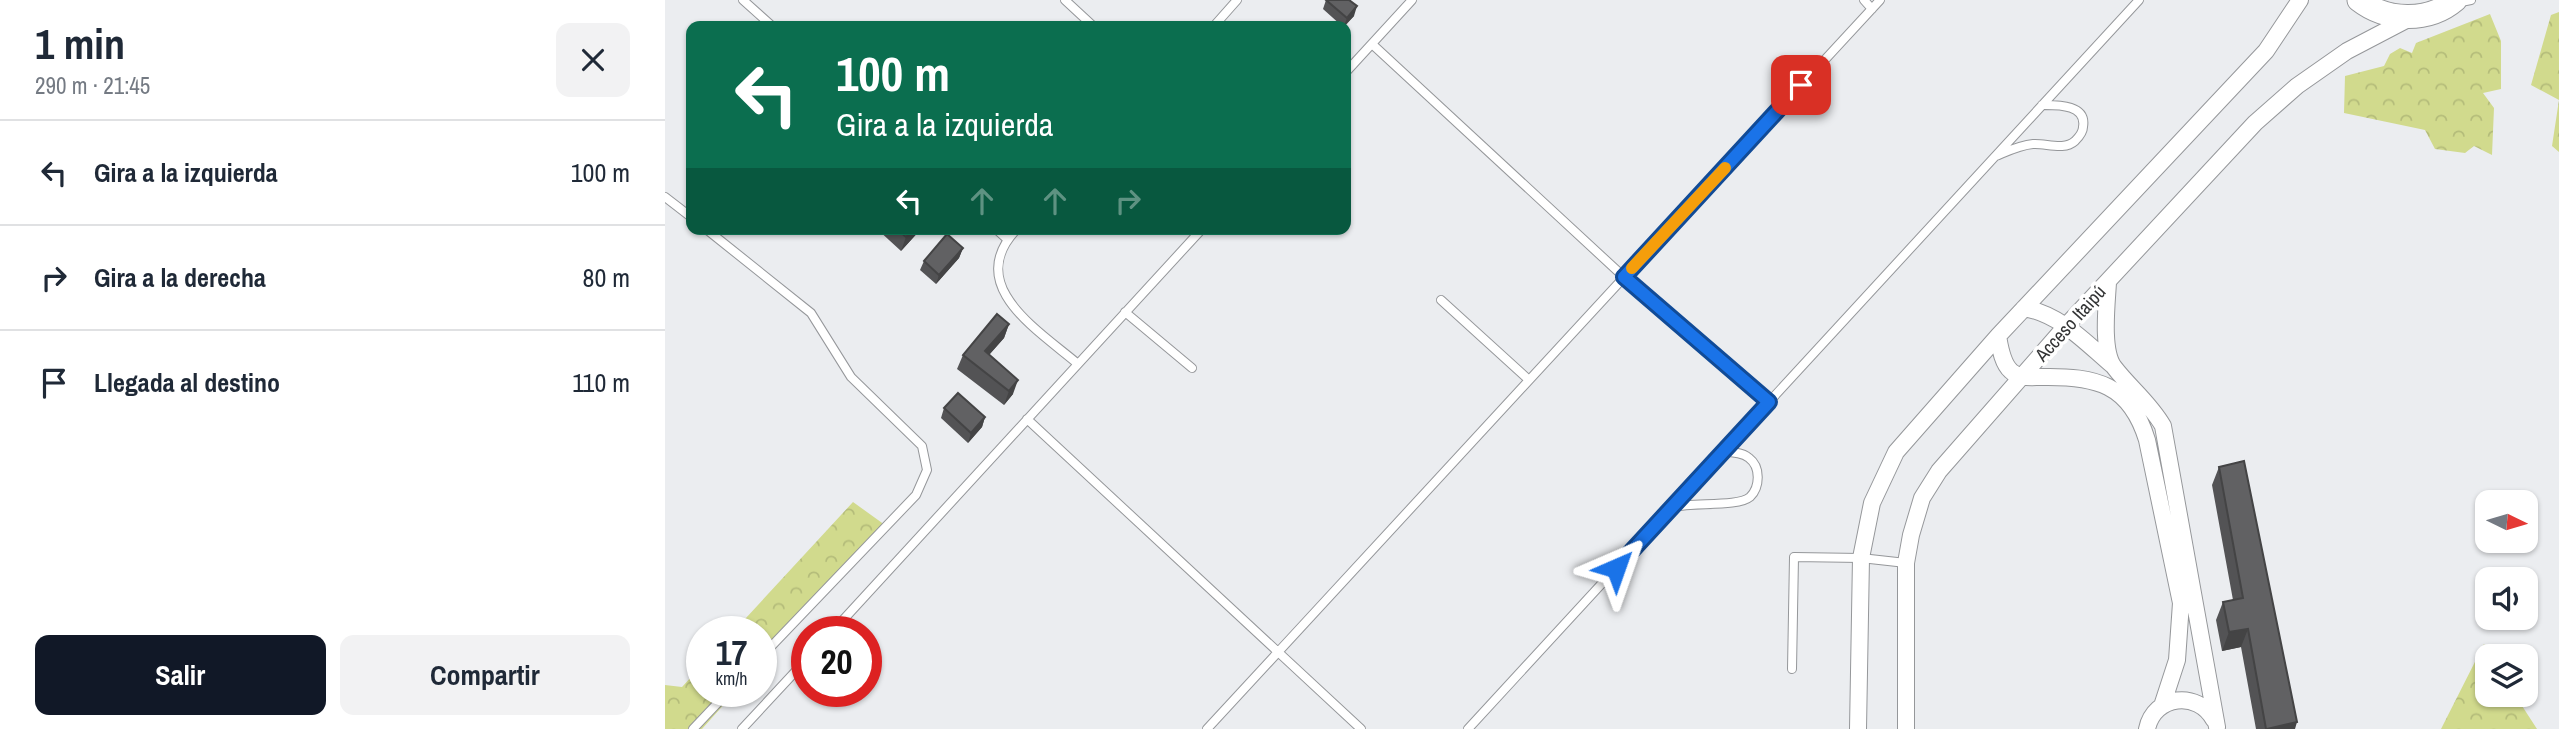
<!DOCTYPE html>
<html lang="es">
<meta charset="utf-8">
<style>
:root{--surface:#fff;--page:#f2f2f3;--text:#1f2937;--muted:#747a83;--line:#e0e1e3;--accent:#111827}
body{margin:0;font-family:"Archivo Narrow",sans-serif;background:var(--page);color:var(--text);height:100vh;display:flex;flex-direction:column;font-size:26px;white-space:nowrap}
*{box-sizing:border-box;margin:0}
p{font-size:23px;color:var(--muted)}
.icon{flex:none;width:38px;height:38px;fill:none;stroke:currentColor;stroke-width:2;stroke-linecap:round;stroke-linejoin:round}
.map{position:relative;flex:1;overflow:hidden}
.sheet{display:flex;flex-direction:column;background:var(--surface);width:665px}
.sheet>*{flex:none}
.guide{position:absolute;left:21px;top:21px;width:665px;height:214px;border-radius:14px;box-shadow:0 2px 5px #0004;background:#0b6e4f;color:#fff;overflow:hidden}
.needle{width:46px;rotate:95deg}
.buttons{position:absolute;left:1810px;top:490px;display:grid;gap:14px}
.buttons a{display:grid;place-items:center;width:63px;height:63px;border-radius:14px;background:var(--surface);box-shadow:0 2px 5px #0004;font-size:35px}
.speed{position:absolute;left:21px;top:616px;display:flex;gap:14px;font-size:35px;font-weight:700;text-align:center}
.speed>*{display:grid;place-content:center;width:91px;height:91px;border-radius:50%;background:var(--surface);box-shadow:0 2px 5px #0004;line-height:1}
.speed small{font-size:18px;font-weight:400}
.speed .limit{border:10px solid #d22;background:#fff;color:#111}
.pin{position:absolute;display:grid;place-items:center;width:60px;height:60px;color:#fff;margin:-30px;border-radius:14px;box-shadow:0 4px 10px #0006}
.me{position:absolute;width:77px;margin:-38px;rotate:43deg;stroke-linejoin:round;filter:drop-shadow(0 0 5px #0008)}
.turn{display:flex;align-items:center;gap:24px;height:147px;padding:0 35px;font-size:32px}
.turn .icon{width:91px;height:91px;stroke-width:2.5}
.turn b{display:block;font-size:49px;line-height:60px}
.lanes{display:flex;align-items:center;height:66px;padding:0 35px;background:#0003;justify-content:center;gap:35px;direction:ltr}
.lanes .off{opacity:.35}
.round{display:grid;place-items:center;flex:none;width:74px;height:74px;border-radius:14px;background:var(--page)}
.summary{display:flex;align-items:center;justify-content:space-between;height:119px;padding:0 35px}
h1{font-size:42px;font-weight:800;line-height:52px}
.cta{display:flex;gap:14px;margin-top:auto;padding:14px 35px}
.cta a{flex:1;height:80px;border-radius:14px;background:var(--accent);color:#fff;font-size:28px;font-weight:800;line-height:80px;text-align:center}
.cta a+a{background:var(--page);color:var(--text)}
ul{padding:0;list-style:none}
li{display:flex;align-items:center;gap:21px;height:105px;padding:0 35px;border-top:2px solid var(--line)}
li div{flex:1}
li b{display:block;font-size:26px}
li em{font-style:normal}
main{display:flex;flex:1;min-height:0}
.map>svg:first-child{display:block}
.forest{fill:url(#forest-crowns)}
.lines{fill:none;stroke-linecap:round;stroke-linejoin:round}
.lane-casing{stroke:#95979a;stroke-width:10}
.street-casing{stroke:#95979a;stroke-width:18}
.secondary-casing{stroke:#95979a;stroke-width:25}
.lane{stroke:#fff;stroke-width:8}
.street{stroke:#fff;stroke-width:16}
.secondary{stroke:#fff;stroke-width:23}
.wall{fill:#535355}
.shaded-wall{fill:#444445}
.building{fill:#616163;stroke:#444445;stroke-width:2}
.route-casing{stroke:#114b97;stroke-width:18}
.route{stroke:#1a73e8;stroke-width:12}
.slow{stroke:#f59e0b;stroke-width:12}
.labels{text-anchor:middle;stroke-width:7;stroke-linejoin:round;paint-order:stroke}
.street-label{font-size:19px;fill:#333435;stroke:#fff}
</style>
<main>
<section class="sheet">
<div class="summary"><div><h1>1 min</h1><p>290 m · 21:45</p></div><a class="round"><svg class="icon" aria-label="close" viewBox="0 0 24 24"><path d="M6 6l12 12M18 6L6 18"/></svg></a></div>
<ul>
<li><svg class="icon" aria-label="left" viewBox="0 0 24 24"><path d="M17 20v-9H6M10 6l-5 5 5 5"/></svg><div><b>Gira a la izquierda</b></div><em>100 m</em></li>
<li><svg class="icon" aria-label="right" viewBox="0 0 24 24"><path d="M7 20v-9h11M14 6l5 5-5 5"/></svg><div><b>Gira a la derecha</b></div><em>80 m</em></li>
<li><svg class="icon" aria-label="arrive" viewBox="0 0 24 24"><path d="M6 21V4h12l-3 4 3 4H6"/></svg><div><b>Llegada al destino</b></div><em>110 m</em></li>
</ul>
<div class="cta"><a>Salir</a><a>Compartir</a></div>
</section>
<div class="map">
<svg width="1894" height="729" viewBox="0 0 1894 729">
<defs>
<pattern id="forest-crowns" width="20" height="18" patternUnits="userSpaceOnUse" patternTransform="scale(1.75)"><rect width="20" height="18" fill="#d1da8d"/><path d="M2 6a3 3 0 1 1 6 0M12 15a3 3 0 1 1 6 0" fill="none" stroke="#b4bc7a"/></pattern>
</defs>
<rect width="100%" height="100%" fill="#ebedf0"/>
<path class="forest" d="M1894,12V152L1887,146L1894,100L1866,85L1886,15Z
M1825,14L1836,41V89L1818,93L1829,108L1827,155L1809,146L1800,153L1770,149L1760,130L1679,113L1680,76L1719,66L1725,54L1735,48L1747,53L1751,43Z
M188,502L220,525L96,663V632H68Z
M1819,644L1826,656H1822V695H1850L1872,729H1776Z
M37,665V691H71L37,729H0V685L17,687Z"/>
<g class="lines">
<g class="lane-casing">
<path id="lane" d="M78,0L107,26
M400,0L428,26
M1199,0L1207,9
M1791,3L1806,0
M549,26L572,0
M707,44L959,277L1104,402
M681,72L747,0
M1331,156C1343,151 1355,145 1368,144C1381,143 1399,151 1410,141C1414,137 1418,132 1418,127C1422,104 1392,105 1377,105
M0,197L26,217
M41,229L146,313L186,377L257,446L262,470L251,495L96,657
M331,229L342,239
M352,229C298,285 373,330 413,364
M776,300L864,380
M460,312L527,368
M362,419L696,729
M1009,507C1028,502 1073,507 1085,497C1095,487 1096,467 1084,458C1077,452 1066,452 1058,452
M167,632L537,229
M1127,669L1129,557L1196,558L1241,563
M28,729L64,691
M77,729L142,659
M542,729L1215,0
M803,729L1474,0"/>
</g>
<g class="street-casing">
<path id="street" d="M1443,282C1442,303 1436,350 1449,367C1465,388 1485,403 1498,426L1552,727
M1359,308C1395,314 1421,343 1447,365
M1333,336C1335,347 1337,363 1346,371C1354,379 1366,377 1377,377C1431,376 1465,384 1482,440L1516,603L1512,660L1497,706
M1193,729L1196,558L1207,503L1231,452L1333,336L1601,51L1635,0
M1241,729V563L1246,535L1257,498L1274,471L1401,326L1590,123L1632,86L1682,51L1747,17
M1482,729C1489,695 1533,690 1549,720"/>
</g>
<g class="secondary-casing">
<path id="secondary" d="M1694,0C1721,21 1763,23 1790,0"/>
</g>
<use href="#lane" class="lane"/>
<use href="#street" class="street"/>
<use href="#secondary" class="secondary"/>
</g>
<path class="wall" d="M661,0L689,16L680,26H677L658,9Z
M212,229H256L236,251Z
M298,248L294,258L271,284L255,270L259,261Z
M344,324L339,338L324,355L348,394L339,405L292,369L298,355Z
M279,408L320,417L317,427L303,443L276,418Z
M1554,467L1630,729H1591L1576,647L1557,651L1551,620L1558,602L1568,600L1547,485Z"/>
<path class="shaded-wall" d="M692,6L689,16L679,26L682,18Z
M248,229H256L236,251L241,237Z
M298,248L294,258L271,284L274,275Z
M344,324L339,338L315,365L320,351Z
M353,380L348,394L339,405L344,391Z
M320,417L317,427L303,443L306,433Z
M1583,629L1576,647L1557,651L1564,632Z
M1632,722L1630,729H1602Z"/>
<path class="building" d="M661,0H684L692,6L682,18Z
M232,229H248L241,237Z
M282,234L298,248L274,275L259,261Z
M332,314L344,324L320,351L353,380L344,391L298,355Z
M293,393L320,417L306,433L279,408Z
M1579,461L1632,722L1602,729H1601L1583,629L1564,632L1558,602L1578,598L1554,467Z"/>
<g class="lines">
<g class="route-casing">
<path id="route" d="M951,568L1104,402L959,277L1136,85"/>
</g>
<use href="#route" class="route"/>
<path class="slow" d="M967,268L1060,168"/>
</g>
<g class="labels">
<g class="street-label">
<text transform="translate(1405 323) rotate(-48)" y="7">Acceso Itaipú</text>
</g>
</g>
</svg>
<div class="buttons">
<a><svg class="needle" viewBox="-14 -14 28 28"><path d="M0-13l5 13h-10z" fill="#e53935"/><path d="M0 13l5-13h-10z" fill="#747a83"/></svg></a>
<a><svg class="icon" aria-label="sound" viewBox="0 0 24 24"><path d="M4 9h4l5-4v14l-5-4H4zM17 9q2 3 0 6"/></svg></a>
<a><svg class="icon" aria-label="layers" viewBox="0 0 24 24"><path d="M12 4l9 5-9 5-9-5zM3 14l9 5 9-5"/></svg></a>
</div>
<div class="speed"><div>17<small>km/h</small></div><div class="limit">20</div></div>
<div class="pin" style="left:1136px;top:85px;background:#d93025"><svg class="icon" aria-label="arrive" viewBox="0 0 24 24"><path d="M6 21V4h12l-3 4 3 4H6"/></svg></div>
<svg class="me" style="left:951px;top:568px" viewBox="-20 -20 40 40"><path d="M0-17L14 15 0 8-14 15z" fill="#1a73e8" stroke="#fff" stroke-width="4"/></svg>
<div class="guide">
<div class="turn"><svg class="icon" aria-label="left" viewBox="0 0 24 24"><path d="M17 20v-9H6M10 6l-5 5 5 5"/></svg><div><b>100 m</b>Gira a la izquierda</div></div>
<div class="lanes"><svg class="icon" aria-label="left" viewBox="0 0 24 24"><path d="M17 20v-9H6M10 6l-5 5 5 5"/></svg><svg class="icon off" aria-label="ahead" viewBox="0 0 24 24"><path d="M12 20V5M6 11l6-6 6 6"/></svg><svg class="icon off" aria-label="ahead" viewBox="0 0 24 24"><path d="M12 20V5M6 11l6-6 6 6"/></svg><svg class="icon off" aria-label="right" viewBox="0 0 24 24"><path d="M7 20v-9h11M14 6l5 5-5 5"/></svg></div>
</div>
</div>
</main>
